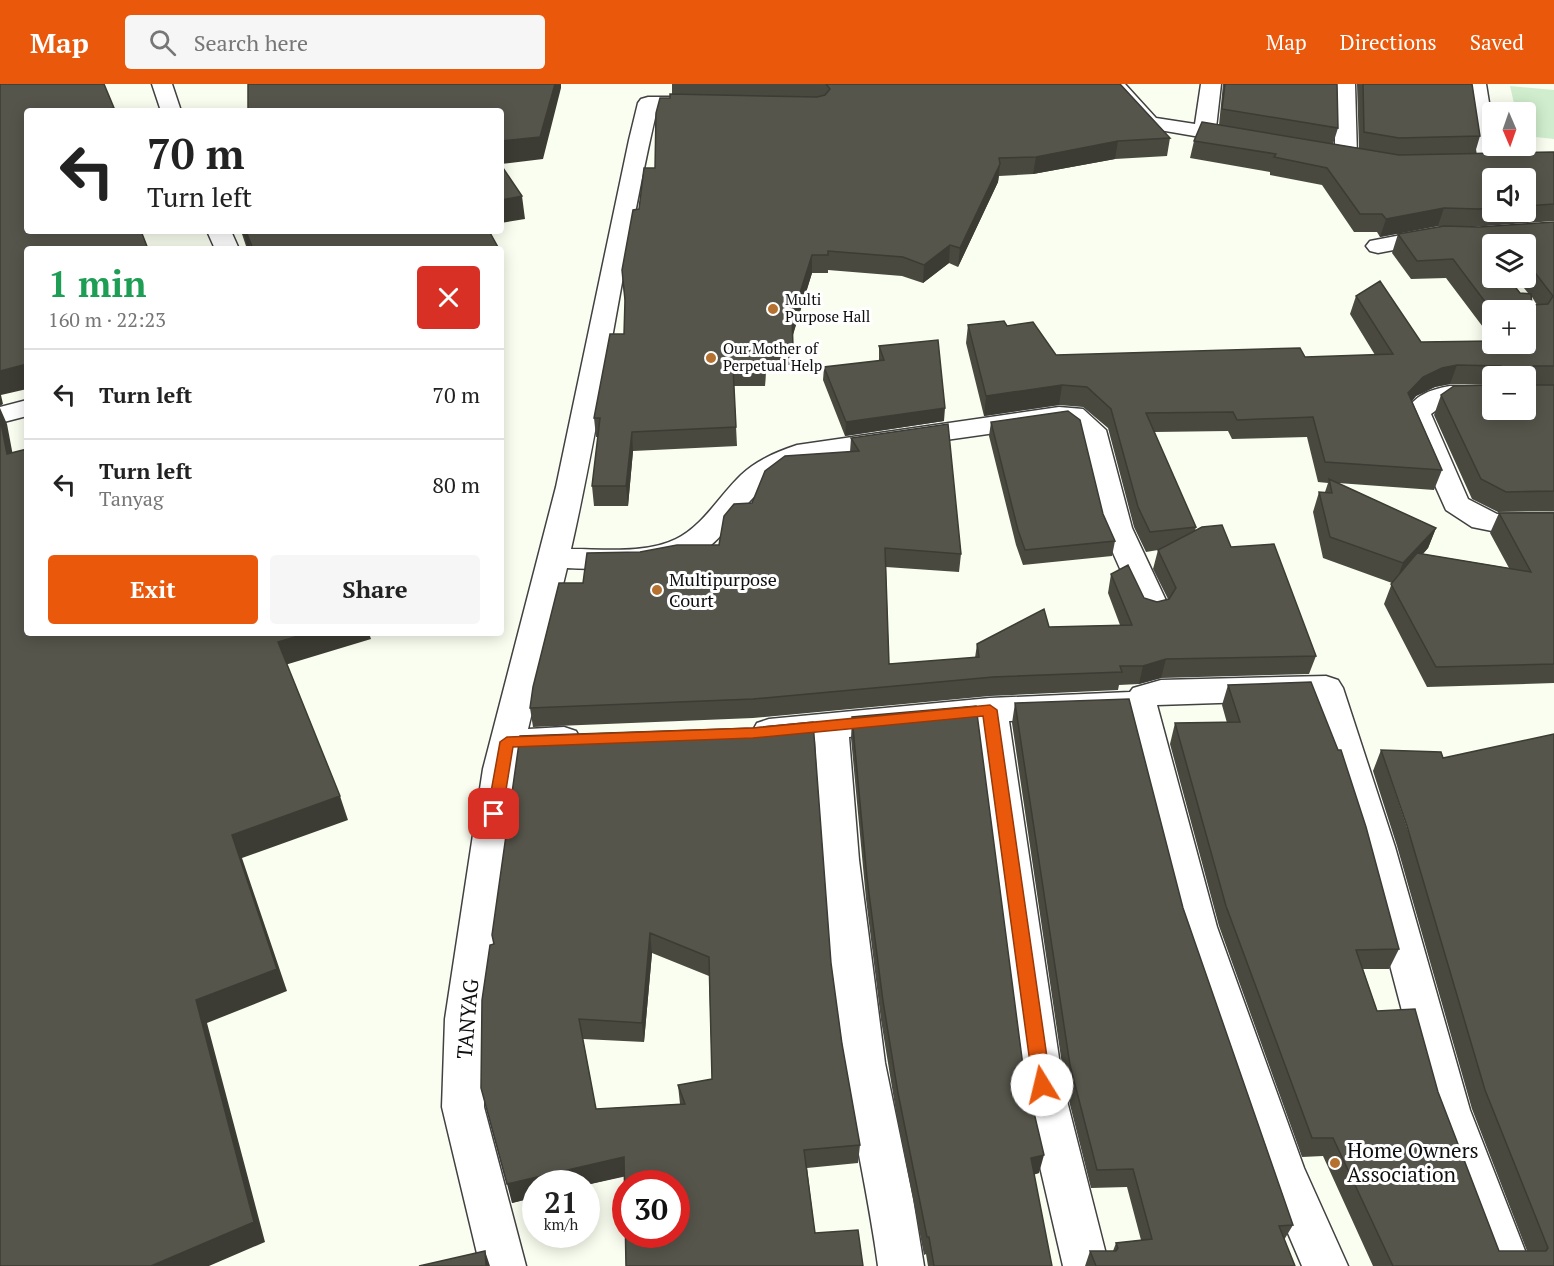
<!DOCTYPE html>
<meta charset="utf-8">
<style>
:root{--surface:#fff;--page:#f6f6f6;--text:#222;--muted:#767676;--line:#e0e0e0;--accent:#ea580c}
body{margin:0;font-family:"PT Serif",serif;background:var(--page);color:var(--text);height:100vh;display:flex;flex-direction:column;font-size:22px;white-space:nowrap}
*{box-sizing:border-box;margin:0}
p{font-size:20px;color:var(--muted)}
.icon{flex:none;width:33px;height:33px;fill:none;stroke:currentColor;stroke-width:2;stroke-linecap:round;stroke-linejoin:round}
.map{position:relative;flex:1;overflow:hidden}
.drawer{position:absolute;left:24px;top:162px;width:480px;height:390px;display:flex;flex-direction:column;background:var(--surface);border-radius:6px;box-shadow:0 3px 15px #0003}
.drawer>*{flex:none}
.hud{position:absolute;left:24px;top:24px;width:480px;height:126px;border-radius:6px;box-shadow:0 3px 15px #0003;background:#fff;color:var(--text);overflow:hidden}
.needle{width:39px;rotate:178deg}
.tools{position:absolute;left:1482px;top:18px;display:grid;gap:12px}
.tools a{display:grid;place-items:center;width:54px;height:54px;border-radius:6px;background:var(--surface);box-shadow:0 3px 15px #0003;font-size:30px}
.speed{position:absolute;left:522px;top:1086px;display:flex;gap:12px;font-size:30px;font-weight:700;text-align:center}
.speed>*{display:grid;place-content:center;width:78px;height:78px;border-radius:50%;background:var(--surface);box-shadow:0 3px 15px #0003;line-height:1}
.speed small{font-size:15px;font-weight:400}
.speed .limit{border:9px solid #d22;background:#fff;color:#111}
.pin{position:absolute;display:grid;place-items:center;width:51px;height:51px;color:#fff;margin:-26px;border-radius:12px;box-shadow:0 3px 9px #0006}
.me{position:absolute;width:66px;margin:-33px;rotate:351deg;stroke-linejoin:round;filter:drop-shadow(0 0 4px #0008)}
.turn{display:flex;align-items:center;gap:21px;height:126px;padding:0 24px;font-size:27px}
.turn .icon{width:78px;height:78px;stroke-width:2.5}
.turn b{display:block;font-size:42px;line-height:51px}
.round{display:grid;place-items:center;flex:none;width:63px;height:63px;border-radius:6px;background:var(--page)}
.headline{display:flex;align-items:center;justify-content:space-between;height:102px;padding:0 24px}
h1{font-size:36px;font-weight:800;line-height:45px;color:#1e9e55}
.cta{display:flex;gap:12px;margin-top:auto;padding:12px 24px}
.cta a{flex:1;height:69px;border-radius:6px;background:var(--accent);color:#fff;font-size:24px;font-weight:800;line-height:69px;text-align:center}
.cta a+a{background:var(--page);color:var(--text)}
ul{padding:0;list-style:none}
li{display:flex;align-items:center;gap:18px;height:90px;padding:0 24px;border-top:2px solid var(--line)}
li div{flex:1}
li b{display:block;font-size:22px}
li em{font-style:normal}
header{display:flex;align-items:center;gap:36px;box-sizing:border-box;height:84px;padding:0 30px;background:var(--accent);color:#fff}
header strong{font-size:28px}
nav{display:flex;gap:33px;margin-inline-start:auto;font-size:21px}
.search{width:420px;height:54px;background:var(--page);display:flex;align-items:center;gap:15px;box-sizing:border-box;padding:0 21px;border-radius:6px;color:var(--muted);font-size:22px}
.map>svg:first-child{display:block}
.pitch{fill:#d0eecd}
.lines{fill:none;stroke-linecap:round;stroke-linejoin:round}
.minor-casing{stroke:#414141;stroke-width:3}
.minor{fill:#fff;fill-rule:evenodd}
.wall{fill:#4a4940;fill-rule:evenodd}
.shaded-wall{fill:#3c3c34}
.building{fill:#56554b;stroke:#3c3c34;stroke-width:1.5;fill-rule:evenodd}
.route{fill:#ea580c;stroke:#983908;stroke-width:1.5}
.poi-dot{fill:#b5712f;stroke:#fff;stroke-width:2}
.labels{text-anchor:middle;stroke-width:6;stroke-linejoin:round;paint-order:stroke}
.far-poi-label{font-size:15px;fill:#0e0e0e;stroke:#fff;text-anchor:start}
.poi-label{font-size:18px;fill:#0e0e0e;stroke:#fff;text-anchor:start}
.near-street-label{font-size:21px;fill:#0e0e0e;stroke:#fff}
.near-poi-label{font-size:21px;fill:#0e0e0e;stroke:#fff;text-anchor:start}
</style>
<header>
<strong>Map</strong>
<div class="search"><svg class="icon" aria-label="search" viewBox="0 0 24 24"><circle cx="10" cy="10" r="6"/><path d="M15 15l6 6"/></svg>Search here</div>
<nav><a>Map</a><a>Directions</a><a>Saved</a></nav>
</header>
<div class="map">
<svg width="1554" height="1182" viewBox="0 0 1554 1182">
<rect width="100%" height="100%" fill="#f9fef0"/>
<path class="pitch" d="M1510,2L1554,6V55L1526,52V28H1516Z"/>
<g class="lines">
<g class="minor-casing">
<path id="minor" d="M152,0H172L181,27H161Z
M1104,0H1125L1156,34L1195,40L1201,0H1221L1216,44L1248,50L1252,54L1248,58L1241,60L1142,43Z
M1335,0H1355L1357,72L1354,77L1346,78L1338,77L1335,72Z
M1466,0H1486L1492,37V62H1497L1500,78L1497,83L1489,84L1481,83L1478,78Z
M648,13H702L709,15L712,19L709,23L702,25H657C623,171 604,319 571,465C604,465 646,470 676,455C703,442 719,412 741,391C757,376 776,368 797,361L1059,323L1083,325L1106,346L1132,444L1169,523L1164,531L1153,534L1142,531L1137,523L1102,444L1079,349L1066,339L812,375C778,386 758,407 736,433C728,442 721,453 711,461C675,489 610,486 567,484L528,645L564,643L576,647L581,656L576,665L564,669L522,670L485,935L484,1023L526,1182H480L442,1023L445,935L483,685L556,403L629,56L638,19L641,15Z
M1438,144L1446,146L1450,151L1446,156L1378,169L1370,167L1366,162L1370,157Z
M207,147H231L239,165H215Z
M1450,302L1492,303V319H1446L1431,330L1468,415L1497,430L1554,429V447L1497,448L1472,443L1446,426L1403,330C1416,311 1428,306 1450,302Z
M27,316V332L0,339V323Z
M1326,592L1338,596L1343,604L1395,763L1470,1026L1531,1182H1485L1428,1026L1359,763L1313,616L1157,621L1217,843L1304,1084L1348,1182H1302L1261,1086L1179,843L1126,633L1009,637L1063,1001L1109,1182H1063L1021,1001L975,640L849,653L859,776L885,979L913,1115L924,1182H878C869,1114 853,1047 843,979C827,872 821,764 815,656L769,661L757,657L752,648L757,639L769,635L990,614L1130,608L1133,604L1161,596Z"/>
</g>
<use href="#minor" class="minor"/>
</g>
<path class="wall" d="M672,0H1120L1170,54L1167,72L1115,75L1033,90L999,92L998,98L958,183L949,179L923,199L902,192L828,186V189H812L793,251V281H766L765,302H734L737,362L633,367L628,422H594L592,402L598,353H596L594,334L624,250L625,220L622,186L639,125L655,84L670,14L672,11Z
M1223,0H1337L1338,44L1333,60L1359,64L1357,0H1472L1480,52L1475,69L1554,68V137L1472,143L1438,142L1380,153L1377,148H1354L1322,101L1270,91V88L1190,74L1194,57L1219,41ZM1492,94H1526V128H1492Z
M1554,138V427L1498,428L1472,415L1434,331L1441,311L1492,326L1526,292H1492V301L1450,300L1435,303L1416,312L1412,317L1442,386L1434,406L1338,399L1436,444L1428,464L1423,470L1509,484L1490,449L1499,429H1554V599L1427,603L1384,520L1392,499L1323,474L1313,428L1319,408H1325L1328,399L1318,398L1307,353L1232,355L1228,347L1154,348L1196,443L1195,447L1231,463L1316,572L1309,590L1161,594L1139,600L1119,601L1118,606L990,612L753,634L533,643L530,624L583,499L640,468L719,461L752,419L850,368L851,354L961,470L959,488L886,483L889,580L975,574L977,560L1049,543L1120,541L1108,509L1111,490L1144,514L1157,518L1168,515L1153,485L1158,466L1146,468L1134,443L1108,344L1083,323L1059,321L984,332L966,259L968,241L1007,242L1056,271L1305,273L1375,271L1350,230L1356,212L1421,258L1526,260L1492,226V255L1446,194L1411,195L1392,169L1398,150L1479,143ZM1492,160H1526V194H1516L1528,209H1520L1492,194ZM1532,213L1537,221H1532Z
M241,147H489L499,165H247Z
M879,262L944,337L845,352L823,296L824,283L879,277Z
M991,338L1103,430L1115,457L1112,472L1023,481L1016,461L989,352Z
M1228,601L1399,865L1389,885H1363L1377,927L1438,1008L1499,1167H1527L1472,1025L1397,762L1373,687L1381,666L1554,1182H1373L1323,1072L1302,1073L1219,842L1170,660L1175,639H1227L1222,621Z
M1015,619L1183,824L1293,1141L1284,1156L1295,1182H1085L1090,1167H1113L1116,1159L1141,1156L1127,1103L1091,1104L1065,1001L1012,639Z
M852,633L1023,982L1039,1089L1034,1090L1052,1182H928L926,1170L924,1171L896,1028L881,936L866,815L851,654Z
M520,652L831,879L842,960L860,1061L858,1079L807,1084L815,1149L863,1182L624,1092L586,1101L536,1100V1113L512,1119L494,860ZM652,869L709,892L712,995L678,1001L680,1020L596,1025L583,955L644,958Z"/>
<path class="shaded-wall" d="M555,0H561V4L543,75L501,80V57Z
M114,24L115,27H97Z
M1118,57L1115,75L1033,90L1036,73Z
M1000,80L998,98L958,183L960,164Z
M522,112L525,135L501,139V116Z
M1444,124L1438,142L1380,153L1386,135Z
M247,150L251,165H248L244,151Z
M950,161L949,179L923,199L924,181Z
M501,168L504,191L501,192Z
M812,171V189L792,253V234Z
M766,262V281L765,302V283Z
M27,280V305L1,311L3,320L0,322V287Z
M1457,281L1450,300L1435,303L1416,312L1401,329L1408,309L1423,293L1442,284Z
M1062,301L1059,321L984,332L986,312Z
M0,324L7,340L17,393L7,370L0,334Z
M945,324L944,337L845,352L846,338Z
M632,348L633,367L628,422L626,402Z
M1436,444L1428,464L1395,500L1403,479Z
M308,549H369L371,555L285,581L278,558Z
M1166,575L1161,594L1139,600L1143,582Z
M340,712L348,736L242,774L287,907L207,939L265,1158L209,1182H151L196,916L232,751Z
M650,849L652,869L644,958L642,939Z
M1044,1071L1039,1089L1027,1093L1031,1074Z
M624,1073L627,1092L586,1101V1100H536V1113L512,1119L507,1100Z
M485,1167L490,1182H486Z"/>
<path class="building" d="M0,0H104L114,24L97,27H27V147H141L148,165H27V280L0,287Z
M248,0H555L540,53L501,57V27H256L255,26L248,27Z
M826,0H1120L1170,54L1118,57L1036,73L999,74L1000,80L960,164L950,161L924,181L903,173L828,167V171H812L792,234L793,262H766L765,283H733L736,343L632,348L626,402H592L600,334H594L610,250H624L625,216L622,186L633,126L639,125L644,84H655L656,29L660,14H670V10L817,13L825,11L830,5Z
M1225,0H1337L1338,44L1222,25Z
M1363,0H1472L1480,52L1399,54L1364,48Z
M1202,38L1399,71L1554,68V120L1526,122V94H1492V124L1478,125L1444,124L1386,135L1382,130H1360L1327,84L1274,73L1276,70L1194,57Z
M501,81L522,112L501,116Z
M1554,138V282H1533V301H1554V407L1506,408L1481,395L1441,311L1454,302L1492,301V326H1526V292H1501V282L1457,281L1442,284L1423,293L1408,309L1442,386L1325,378L1313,333L1237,336L1233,328L1146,329L1196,443L1150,448L1138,423L1111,325L1087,303L1062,301L986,312L968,241L1004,237L1007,242L1033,238L1056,271L1300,264L1305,273L1393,270L1356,212L1380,197L1421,258L1492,257V260H1526V226L1492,227L1453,175L1417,177L1398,150L1444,142L1479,143ZM1492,160H1526V177L1553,212L1548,220L1532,221L1531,210L1520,209L1508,194H1492Z
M242,147H489L499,165H253L247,150L244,151Z
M938,256L945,324L846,338L824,283L884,276L879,262Z
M1068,327L1080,336L1103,430L1115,457L1025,466L1018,446L991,338Z
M0,334L7,370L27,365V549H308L278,558L340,712L232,751L277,885L196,916L254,1138L151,1182H0Z
M948,340L961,470L885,464L889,580L979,573L977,560L1044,525L1049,543L1132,541L1111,490L1128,481L1144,514L1157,518L1169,515L1176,504L1158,466L1202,443L1222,441L1231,463L1274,460L1316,572L1166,575L1143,582H1120L1122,588L993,593L753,615L530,624L533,603L559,499H583L587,469L640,468L677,461H719L724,432L734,420L752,419L765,387L785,372L859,367L851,354Z
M1329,395L1436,444L1403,479L1330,453L1319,408L1332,409Z
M1499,429H1554V580L1436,583L1391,500L1417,469L1531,488Z
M1311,598L1338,666H1341L1366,743L1399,865L1356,866L1377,927L1415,925L1438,1008L1499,1167H1546L1548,1164L1485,1006L1407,742L1381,666L1441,668L1443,674L1554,650V1182H1393L1333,1054H1312L1226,822L1175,639L1240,638L1228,601Z
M1129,615L1183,824L1293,1141L1279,1142L1295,1182H1096L1090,1167H1116L1118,1164L1116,1159L1152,1155L1133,1085L1097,1086L1070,981L1015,619Z
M976,622L1023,982L1044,1071L1031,1074L1052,1182H934L929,1153H927L898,1009L883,917L867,794L852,633Z
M813,638L831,879L842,960L860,1061L804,1066L815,1149L858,1146L863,1182H626L624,1073L507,1100L481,1004L482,916L490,861L494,860L492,851L520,652L753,644ZM650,849L709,873L712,995L678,1001L685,1020L596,1025L579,935L642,939ZM626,1100H676V1150H626Z
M485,1167L486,1182H419Z"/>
<path class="route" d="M990,621L997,626L1051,1001L1048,1007L1042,1009L1036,1007L1033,1001L983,632L753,654L513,663L502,730L500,734H489L487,730L500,658L507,653L753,644Z"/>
<g class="poi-dot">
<circle cx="773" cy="225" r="6"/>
<circle cx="711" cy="274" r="6"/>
<circle cx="657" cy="506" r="6"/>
<circle cx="1335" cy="1079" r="6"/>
</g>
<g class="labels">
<g class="far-poi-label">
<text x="785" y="221">Multi<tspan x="785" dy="17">Purpose Hall</tspan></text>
<text x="723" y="270">Our Mother of<tspan x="723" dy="17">Perpetual Help</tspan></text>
</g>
<g class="poi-label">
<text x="669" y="502">Multipurpose<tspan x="669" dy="21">Court</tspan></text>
</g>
<g class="near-street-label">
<text transform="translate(468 935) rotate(-85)" y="7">TANYAG</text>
</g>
<g class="near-poi-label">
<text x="1347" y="1074">Home Owners<tspan x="1347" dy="24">Association</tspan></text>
</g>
</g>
</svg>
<div class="tools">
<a><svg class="needle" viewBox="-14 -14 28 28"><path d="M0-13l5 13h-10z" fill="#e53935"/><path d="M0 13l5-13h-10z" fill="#767676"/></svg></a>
<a><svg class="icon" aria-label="sound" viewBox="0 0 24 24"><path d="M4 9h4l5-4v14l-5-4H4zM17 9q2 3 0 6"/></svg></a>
<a><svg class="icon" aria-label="layers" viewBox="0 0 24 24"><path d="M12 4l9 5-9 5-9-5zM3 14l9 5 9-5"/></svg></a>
<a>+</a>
<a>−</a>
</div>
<div class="speed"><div>21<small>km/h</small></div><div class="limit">30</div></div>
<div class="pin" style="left:494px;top:730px;background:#d93025"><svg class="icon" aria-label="arrive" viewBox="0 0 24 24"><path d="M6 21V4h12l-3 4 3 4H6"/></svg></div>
<svg class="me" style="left:1042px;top:1001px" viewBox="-20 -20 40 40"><circle r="19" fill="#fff"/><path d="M0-13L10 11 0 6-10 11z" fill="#ea580c"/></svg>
<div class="hud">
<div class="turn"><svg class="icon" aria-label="left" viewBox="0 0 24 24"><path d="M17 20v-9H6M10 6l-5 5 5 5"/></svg><div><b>70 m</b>Turn left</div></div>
</div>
<section class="drawer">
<div class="headline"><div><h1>1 min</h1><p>160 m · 22:23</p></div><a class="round" style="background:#d93025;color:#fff"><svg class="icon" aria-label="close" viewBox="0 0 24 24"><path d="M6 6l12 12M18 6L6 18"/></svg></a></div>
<ul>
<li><svg class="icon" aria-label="left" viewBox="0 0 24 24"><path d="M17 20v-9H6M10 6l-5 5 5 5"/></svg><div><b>Turn left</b></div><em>70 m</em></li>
<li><svg class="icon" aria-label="left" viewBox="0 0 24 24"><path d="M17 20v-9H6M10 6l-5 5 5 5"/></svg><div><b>Turn left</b><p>Tanyag</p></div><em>80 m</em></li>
</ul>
<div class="cta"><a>Exit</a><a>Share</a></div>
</section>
</div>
